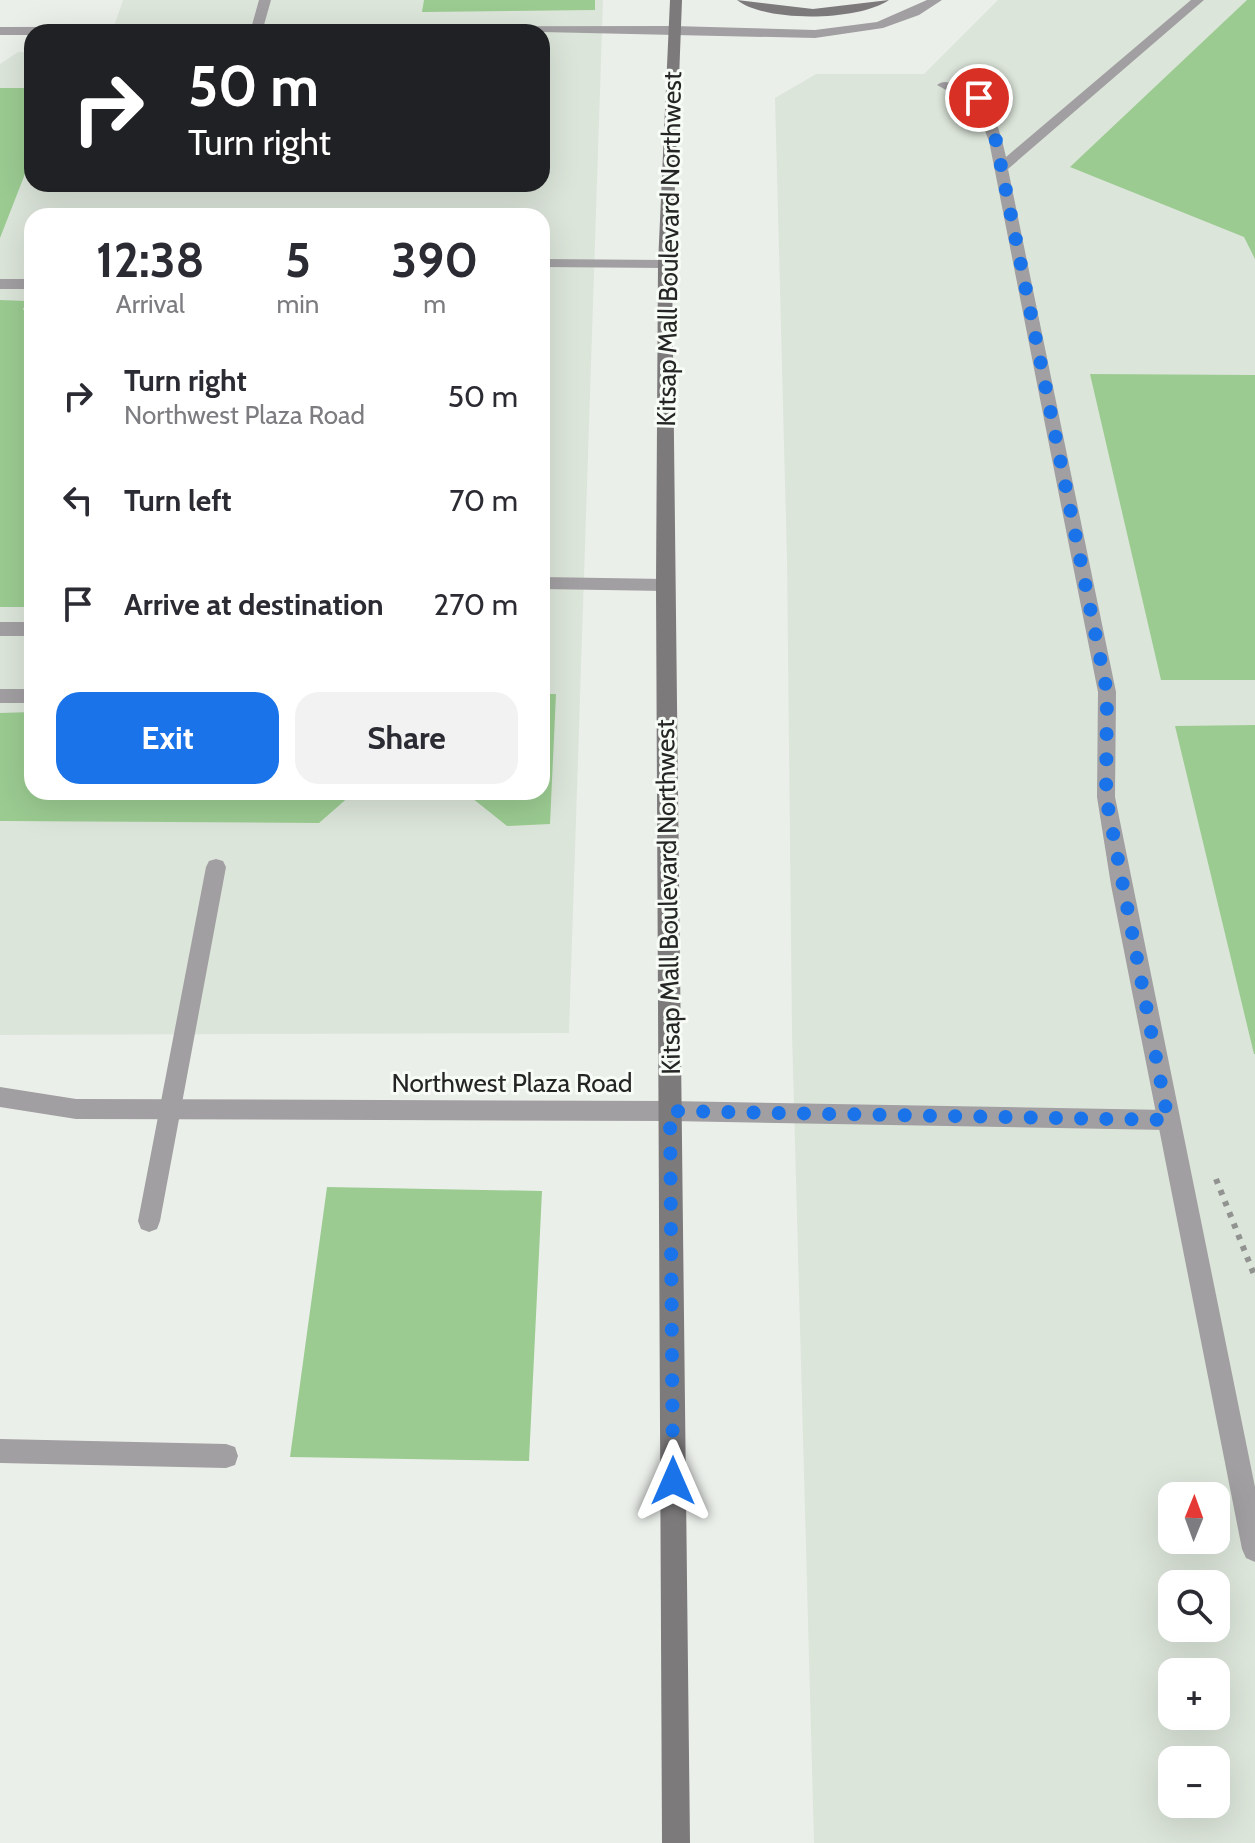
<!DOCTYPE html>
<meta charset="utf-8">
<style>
:root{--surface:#fff;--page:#f2f2f3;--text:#2b2b33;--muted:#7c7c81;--accent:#1a73e8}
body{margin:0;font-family:Cabin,sans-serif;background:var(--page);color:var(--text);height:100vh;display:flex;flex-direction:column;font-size:30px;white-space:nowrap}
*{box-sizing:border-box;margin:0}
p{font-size:26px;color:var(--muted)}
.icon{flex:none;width:44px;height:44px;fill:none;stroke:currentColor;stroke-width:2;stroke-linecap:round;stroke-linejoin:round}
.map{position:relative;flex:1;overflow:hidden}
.side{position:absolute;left:24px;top:208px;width:526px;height:592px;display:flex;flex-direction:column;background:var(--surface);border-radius:24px;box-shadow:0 8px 32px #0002}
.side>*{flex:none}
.hud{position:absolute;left:24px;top:24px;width:526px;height:168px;border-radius:24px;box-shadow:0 8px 32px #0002;background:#202124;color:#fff;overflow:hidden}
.needle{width:52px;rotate:1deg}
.controls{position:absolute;left:1158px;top:1482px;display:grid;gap:16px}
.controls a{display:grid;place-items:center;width:72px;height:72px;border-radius:16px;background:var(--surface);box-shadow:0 8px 32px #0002;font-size:40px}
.pin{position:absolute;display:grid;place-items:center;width:68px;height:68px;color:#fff;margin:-34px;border:4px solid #fff;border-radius:50%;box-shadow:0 2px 8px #0007}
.me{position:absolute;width:88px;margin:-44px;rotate:0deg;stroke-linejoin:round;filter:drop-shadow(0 0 6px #0008)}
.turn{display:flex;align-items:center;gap:28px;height:168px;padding:0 32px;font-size:36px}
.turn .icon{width:104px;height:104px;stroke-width:2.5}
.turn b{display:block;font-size:56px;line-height:68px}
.eta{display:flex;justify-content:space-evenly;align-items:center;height:136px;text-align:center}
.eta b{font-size:48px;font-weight:800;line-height:56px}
.cta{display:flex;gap:16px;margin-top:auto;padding:16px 32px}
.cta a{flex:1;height:92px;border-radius:24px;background:var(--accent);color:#fff;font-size:32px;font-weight:800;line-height:92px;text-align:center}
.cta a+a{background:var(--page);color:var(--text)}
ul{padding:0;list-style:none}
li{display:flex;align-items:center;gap:24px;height:104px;padding:0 32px}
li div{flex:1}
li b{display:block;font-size:30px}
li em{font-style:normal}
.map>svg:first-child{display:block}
.built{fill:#dce5da;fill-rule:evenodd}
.building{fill:#9bcb91}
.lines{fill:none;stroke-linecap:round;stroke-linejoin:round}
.path{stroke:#919390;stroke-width:6;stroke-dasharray:5 7;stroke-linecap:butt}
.service{fill:#a19fa1;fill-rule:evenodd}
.minor{fill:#a19fa1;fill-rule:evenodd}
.tertiary{fill:#a19fa1;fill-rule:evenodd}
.secondary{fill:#7d7a7c;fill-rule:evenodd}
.route{stroke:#1a73e8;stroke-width:14;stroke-dasharray:0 25.2}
.labels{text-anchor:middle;stroke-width:6;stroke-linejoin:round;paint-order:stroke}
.street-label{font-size:26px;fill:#242524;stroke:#f8fcf7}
</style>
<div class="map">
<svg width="1255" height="1843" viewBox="0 0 1255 1843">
<rect width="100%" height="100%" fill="#ebefea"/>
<path class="built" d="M123,0H603L569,1033L0,1035V64L18,52H32V184H542V32H112ZM32,216H542V792H32Z
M998,0H1255V1843H814L792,1033L787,560L775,98L816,74H924ZM1172,1496H1216V1540H1172ZM1172,1584H1216V1628H1172ZM1172,1672H1216V1716H1172ZM1172,1760H1216V1804H1172Z"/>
<path class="building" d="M424,0H595V10L422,12Z
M1247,0H1255V259L1244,237L1070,167Z
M0,88H32V156L0,238Z
M0,300L26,301L23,310H32V607H0Z
M1090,374L1255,375V680H1161Z
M542,694H556L550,824L507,826L472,798V792H542Z
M32,712V792H351V795L319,823L0,821V713Z
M1255,725V1054H1254L1175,726Z
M327,1187L542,1191L529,1461L290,1457Z"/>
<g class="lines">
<path class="path" d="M1216,1179L1255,1277"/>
<path class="service" d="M259,0H271L262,32H250Z
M1191,0H1204L1008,169L1116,692L1115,797L1255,1487V1562L1246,1558L1242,1549L1111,885L1097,797L1098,692L989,141L975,106L937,85C944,79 951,83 960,87C992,100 999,125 1006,157Z
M542,259L665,260L672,264L665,268L542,267Z
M0,279H32V289H0Z
M542,577L665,579L674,585L665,591L542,589Z
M0,622H32V636H0Z
M0,689H32V703H0Z
M216,859L223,861L226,867L160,1221L157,1229L149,1232L141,1229L138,1221L206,867L209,861Z
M0,1439L226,1444L235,1447L238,1456L235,1465L226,1468L0,1463Z"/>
<path class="minor" d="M670,1101L1168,1110L1176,1113L1179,1120L1176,1127L1168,1130L670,1121L662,1118L659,1111L662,1104Z"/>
<path class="tertiary" d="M927,0H942L919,15L883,28L815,38L542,32H32V35H0V27L673,26L815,30L877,22Z
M0,1087L76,1099L670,1101L678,1104L681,1111L678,1118L670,1121L76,1119L0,1107Z"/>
<path class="secondary" d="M670,0H682L672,264L690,1843H662L656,585L658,264Z
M737,0L813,9L889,0C859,21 766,23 737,0Z"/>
</g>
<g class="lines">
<path class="route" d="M673,1481L670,1111L1168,1120L1106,797L1107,692L996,141L988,113L979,98"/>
</g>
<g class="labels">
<g class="street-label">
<text transform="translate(669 249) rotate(-89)" y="9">Kitsap Mall Boulevard Northwest</text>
<text transform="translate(668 897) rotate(-91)" y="9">Kitsap Mall Boulevard Northwest</text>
<text x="512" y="1092">Northwest Plaza Road</text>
</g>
</g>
</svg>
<div class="controls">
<a><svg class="needle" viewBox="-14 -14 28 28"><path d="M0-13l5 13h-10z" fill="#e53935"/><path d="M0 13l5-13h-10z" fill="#7c7c81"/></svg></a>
<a><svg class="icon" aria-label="search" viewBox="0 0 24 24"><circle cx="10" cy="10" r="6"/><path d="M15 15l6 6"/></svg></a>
<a>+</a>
<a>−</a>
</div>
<div class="pin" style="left:979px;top:98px;background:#d93025"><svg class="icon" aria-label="arrive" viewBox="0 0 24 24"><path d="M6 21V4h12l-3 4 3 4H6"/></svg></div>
<svg class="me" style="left:673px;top:1481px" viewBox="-20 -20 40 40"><path d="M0-17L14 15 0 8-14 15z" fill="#1a73e8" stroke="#fff" stroke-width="4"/></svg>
<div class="hud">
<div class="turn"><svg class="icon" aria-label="right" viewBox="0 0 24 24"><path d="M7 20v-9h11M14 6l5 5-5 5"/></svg><div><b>50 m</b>Turn right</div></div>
</div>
<section class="side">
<div class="eta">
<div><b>12:38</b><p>Arrival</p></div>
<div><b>5</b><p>min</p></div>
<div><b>390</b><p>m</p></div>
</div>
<ul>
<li><svg class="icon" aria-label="right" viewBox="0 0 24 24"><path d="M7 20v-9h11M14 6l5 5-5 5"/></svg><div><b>Turn right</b><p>Northwest Plaza Road</p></div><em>50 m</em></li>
<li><svg class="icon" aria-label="left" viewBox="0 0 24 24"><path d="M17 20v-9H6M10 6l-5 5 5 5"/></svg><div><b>Turn left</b></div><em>70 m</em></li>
<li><svg class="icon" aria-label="arrive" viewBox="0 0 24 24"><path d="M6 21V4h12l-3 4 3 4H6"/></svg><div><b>Arrive at destination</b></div><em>270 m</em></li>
</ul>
<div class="cta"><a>Exit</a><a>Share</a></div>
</section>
</div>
